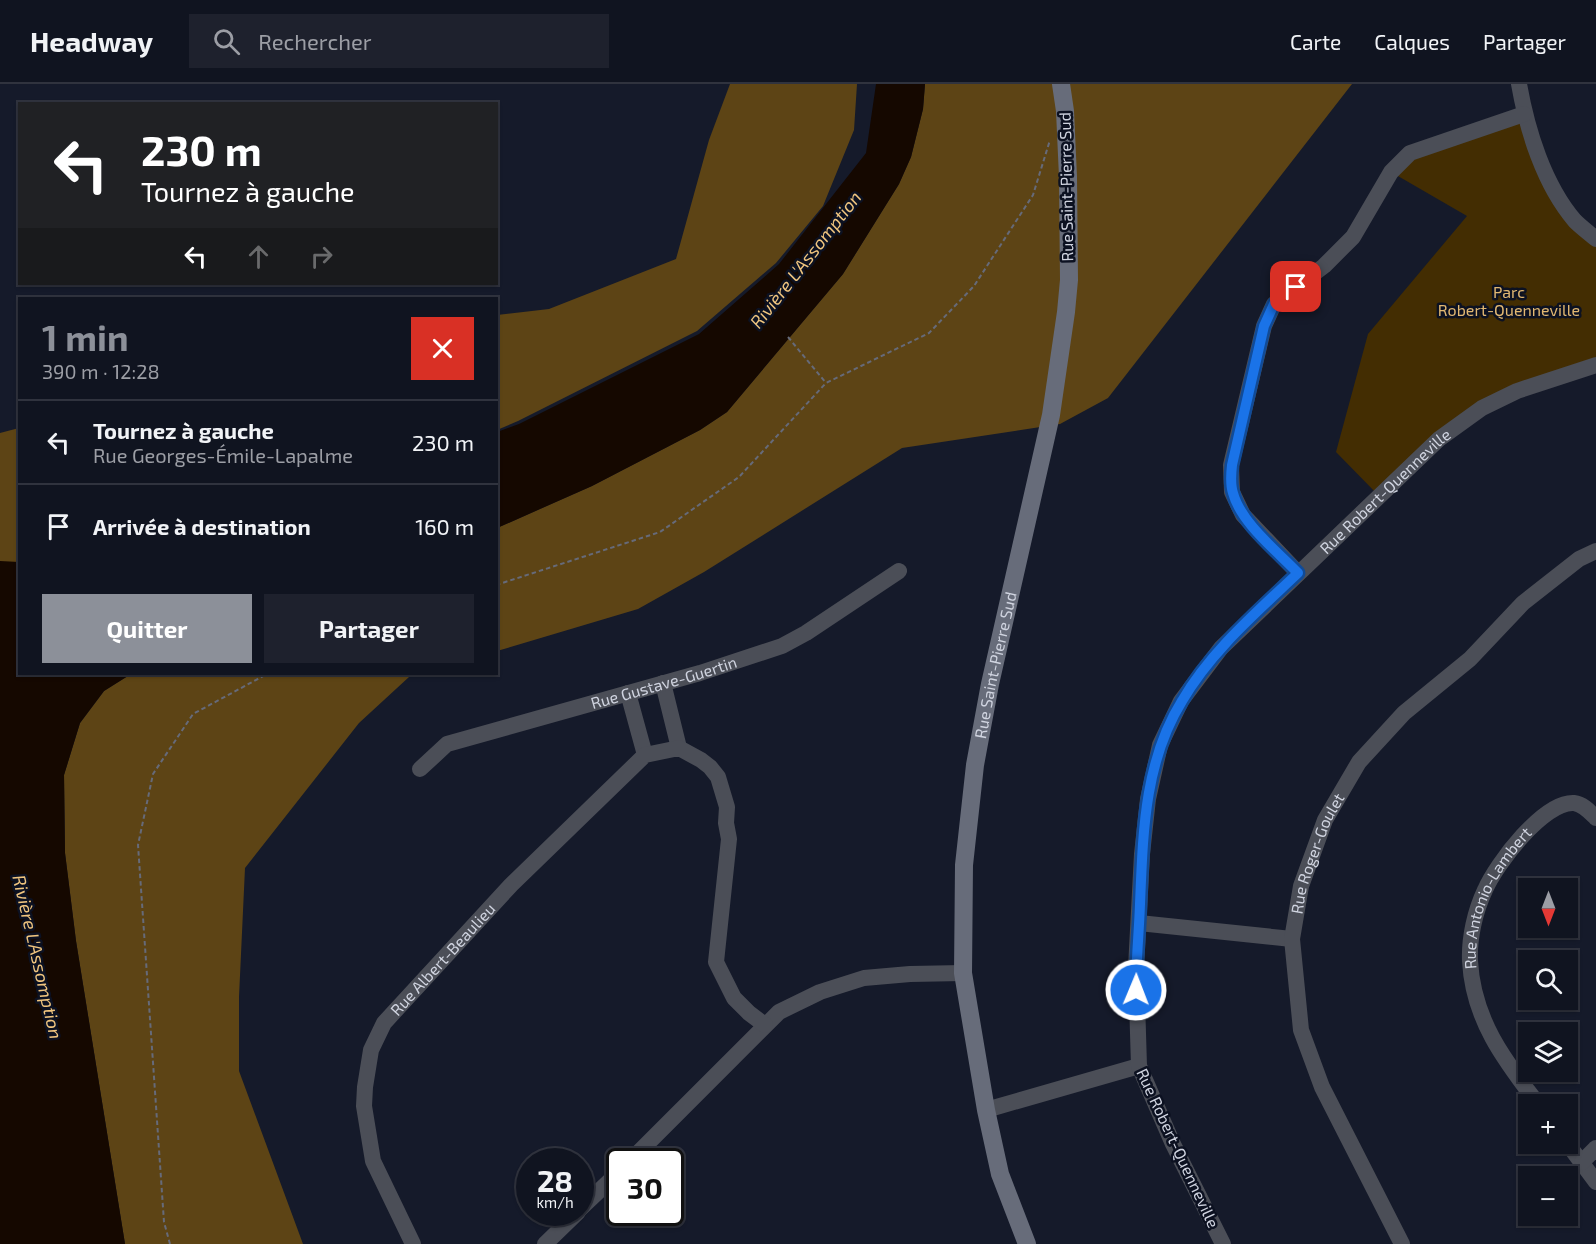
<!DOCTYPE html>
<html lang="fr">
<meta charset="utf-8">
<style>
:root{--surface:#101420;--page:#1e212d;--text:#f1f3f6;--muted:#9c9ea5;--line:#30333e;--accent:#8c9099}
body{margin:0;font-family:"Exo 2",sans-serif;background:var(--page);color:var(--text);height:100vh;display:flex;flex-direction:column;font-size:22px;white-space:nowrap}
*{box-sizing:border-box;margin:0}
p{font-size:20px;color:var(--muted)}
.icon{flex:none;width:33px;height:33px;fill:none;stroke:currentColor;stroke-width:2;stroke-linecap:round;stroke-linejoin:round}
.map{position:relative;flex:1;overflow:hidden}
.drawer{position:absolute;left:18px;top:213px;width:480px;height:378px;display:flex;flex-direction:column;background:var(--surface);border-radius:0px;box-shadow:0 2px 4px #0004,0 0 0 2px var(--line)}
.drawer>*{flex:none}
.hud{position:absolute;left:18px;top:18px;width:480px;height:183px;border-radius:0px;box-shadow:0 2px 4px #0004,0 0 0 2px var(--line);background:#202124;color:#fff;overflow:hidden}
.needle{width:39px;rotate:180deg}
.tools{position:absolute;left:1518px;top:794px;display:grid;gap:12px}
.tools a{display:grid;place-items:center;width:60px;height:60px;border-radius:0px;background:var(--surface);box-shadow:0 2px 4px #0004,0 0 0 2px var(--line);font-size:30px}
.speed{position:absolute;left:516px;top:1064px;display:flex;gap:12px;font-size:30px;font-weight:700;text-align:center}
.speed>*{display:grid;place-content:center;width:78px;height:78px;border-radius:50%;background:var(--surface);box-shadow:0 2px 4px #0004,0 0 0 2px var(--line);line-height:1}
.speed small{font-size:15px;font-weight:400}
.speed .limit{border:3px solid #111;border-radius:9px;background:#fff;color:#111}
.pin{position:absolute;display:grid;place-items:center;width:51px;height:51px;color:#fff;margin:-26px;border-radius:12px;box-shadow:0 3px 9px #0006}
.me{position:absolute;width:66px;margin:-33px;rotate:1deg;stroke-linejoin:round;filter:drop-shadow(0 0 4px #0008)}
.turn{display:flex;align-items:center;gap:21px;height:126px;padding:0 24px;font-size:27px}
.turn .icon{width:78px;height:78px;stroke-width:2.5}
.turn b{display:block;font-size:42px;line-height:51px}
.lanes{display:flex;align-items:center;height:57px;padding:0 24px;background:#0003;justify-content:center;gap:30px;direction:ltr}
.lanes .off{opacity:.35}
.round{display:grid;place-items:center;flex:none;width:63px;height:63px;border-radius:0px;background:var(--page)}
.overview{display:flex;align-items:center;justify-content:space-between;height:102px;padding:0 24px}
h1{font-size:36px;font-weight:700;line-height:45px;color:var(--accent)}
.action{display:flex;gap:12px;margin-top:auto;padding:12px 24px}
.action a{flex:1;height:69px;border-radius:0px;background:var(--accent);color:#fff;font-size:24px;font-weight:700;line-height:69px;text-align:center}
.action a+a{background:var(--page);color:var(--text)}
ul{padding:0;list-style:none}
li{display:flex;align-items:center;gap:18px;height:84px;padding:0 24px;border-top:2px solid var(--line)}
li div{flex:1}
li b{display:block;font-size:22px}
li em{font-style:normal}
header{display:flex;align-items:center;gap:36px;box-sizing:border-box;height:84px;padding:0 30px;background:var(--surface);border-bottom:2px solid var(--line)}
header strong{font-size:28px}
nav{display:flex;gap:33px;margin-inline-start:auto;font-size:21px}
.search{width:420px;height:54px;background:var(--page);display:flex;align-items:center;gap:15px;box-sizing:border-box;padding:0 21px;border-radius:0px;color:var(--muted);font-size:22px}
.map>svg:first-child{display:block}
.green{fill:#432d02}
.forest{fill:#5d4415}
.water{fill:#150800}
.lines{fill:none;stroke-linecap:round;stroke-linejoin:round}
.path{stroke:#666a79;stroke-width:2;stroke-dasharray:4.5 3;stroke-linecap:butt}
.street{stroke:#4b4e57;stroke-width:16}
.secondary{stroke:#676c7a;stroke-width:18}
.route-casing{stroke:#114b97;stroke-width:15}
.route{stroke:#1a73e8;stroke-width:10}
.labels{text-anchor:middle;stroke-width:5;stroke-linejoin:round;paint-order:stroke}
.street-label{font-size:16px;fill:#d0d4e0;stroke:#0c1121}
.park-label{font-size:16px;fill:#e2b872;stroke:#0c1121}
.water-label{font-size:18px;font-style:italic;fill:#f0c57f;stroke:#0c1121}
</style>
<header>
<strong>Headway</strong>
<div class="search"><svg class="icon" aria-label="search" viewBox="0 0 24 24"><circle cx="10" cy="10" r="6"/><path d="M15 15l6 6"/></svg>Rechercher</div>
<nav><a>Carte</a><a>Calques</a><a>Partager</a></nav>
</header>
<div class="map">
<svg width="1596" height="1160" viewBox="0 0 1596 1160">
<rect width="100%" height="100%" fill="#151a2a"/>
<path class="green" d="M1524,30L1553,101L1596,155V281L1482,324L1379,412L1336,368L1368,250L1467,132L1391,88L1410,69Z"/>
<path class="forest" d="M730,0H857L854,46L823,122L776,179L697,247L518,337L497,346V231L549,225L676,175L709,56Z
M925,0H1352L1108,314L1060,340L902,364L704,488L638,525L497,567V444L592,402L700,346L727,328L843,190L899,100L911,73L923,25Z
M19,344V488L0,492V349Z
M131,590H419L409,593L359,639L245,784L239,913V987L303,1160H125L76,857L65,769L64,691L80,639L104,607Z"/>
<path class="water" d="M876,0H925L923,25L911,73L899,100L843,190L727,328L700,346L592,402L497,444V348L519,340L699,250L779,180L866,69Z
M0,477L19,478L20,590H131L104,607L80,639L64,691L65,769L76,857L125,1160H0Z"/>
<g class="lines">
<path class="path" d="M788,253L826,299
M496,501L660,448L739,393L826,299L929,249L974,202L1033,111L1050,56
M170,1160L164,1138L138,761L153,690L193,630L267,590"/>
<g class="street">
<path d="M1519,0C1527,46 1544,101 1575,137C1581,143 1589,149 1596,155"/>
<path d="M1298,489L1243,431L1232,408L1231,381L1264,242L1274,220L1324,182L1353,153L1391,88L1410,69L1524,30"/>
<path d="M663,599L679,664"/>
<path d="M628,609L645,671"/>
<path id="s1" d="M420,685L447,660L700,589L782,562L806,549L899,487"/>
<path d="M1139,839L1292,855"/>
<path id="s2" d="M1538,1020C1504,976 1473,935 1470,877C1469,854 1475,827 1485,806C1496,780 1544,717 1574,719C1583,720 1590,728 1596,734"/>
<path d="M986,1026L1139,982"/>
<path d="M1567,1059L1596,1098"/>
<path d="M630,1077L779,928L820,908L864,894L910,890L963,889"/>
<path d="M1582,1078L1596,1064"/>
<path d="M580,1125L620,1087"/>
<path id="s3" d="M413,1160L373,1077L364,1022L365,1003L371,966L384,939L511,801L645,671L679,664L701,676L710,683L718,693L727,723L726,739L729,755L716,878L734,914L749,929L765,941"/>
<path d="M545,1160L578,1128"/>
<path id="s4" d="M1223,1160L1173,1060L1139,982L1136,884L1142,770L1148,715L1160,661L1181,617L1221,564L1439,355L1482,324L1517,307L1596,281"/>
<path id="s5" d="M1402,1160L1322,1003L1301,946L1292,855L1301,802L1325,736L1359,678L1404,629L1470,575L1523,519L1579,475L1596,467"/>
</g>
<path class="secondary" id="s6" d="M1027,1160L1000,1090L986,1026L963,889L964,781L975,681L990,600L1051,331L1066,228L1069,196L1068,93L1065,27L1061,0"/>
</g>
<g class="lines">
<g class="route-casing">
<path id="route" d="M1136,906C1136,877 1139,849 1140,820C1143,750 1144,678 1182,617C1211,567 1257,528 1298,489C1277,467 1241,439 1233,409C1230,400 1231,390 1232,381L1264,242L1274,220L1296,203"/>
</g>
<use href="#route" class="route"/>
</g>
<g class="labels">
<g class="street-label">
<text transform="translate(1066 103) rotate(-91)" y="6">Rue Saint-Pierre Sud</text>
<text dy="6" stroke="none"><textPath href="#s4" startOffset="862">Rue Robert-Quenneville</textPath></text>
<text dy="6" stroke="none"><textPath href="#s6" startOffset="590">Rue Saint-Pierre Sud</textPath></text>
<text dy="6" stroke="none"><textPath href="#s1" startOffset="262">Rue Gustave-Guertin</textPath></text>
<text dy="6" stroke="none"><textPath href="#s5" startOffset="418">Rue Roger-Goulet</textPath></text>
<text dy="6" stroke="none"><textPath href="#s2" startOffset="231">Rue Antonio-Lambert</textPath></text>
<text dy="6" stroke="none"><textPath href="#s3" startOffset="321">Rue Albert-Beaulieu</textPath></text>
<text transform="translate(1178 1064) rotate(65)" y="6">Rue Robert-Quenneville</text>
</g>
<g class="park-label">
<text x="1509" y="214">Parc<tspan x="1509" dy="18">Robert-Quenneville</tspan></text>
</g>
<g class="water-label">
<text transform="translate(806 176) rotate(-52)" y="6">Rivière L'Assomption</text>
<text transform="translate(37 873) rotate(77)" y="6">Rivière L'Assomption</text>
</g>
</g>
</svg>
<div class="tools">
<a><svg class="needle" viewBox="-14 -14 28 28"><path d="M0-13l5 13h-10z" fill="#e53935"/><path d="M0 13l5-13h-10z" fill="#9c9ea5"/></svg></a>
<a><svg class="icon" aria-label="search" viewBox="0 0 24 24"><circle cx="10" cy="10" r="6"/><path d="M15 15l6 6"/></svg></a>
<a><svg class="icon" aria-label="layers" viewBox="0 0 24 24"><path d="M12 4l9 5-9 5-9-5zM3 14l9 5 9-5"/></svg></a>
<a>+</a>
<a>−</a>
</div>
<div class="speed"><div>28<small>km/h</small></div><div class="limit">30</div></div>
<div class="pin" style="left:1296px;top:203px;background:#d93025"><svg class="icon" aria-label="arrive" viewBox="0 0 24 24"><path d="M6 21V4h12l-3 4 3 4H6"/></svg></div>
<svg class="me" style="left:1136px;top:906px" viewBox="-20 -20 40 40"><circle r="17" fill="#1a73e8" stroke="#fff" stroke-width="3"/><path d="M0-11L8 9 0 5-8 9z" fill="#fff"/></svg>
<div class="hud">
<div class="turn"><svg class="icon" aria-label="left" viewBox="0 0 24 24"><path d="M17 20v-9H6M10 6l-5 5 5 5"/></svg><div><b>230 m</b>Tournez à gauche</div></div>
<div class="lanes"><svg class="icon" aria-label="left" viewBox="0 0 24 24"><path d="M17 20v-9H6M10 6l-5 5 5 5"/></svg><svg class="icon off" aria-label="ahead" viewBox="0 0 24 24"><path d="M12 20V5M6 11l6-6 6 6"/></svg><svg class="icon off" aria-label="right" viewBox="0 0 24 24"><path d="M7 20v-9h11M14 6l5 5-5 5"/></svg></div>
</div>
<section class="drawer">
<div class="overview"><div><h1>1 min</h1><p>390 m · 12:28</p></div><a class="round" style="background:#d93025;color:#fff"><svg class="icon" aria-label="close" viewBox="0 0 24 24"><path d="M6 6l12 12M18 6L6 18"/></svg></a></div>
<ul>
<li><svg class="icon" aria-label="left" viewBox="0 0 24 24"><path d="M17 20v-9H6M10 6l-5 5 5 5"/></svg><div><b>Tournez à gauche</b><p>Rue Georges-Émile-Lapalme</p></div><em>230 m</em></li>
<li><svg class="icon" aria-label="arrive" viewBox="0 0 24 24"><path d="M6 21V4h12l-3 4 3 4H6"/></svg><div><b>Arrivée à destination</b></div><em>160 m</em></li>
</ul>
<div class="action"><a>Quitter</a><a>Partager</a></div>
</section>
</div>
